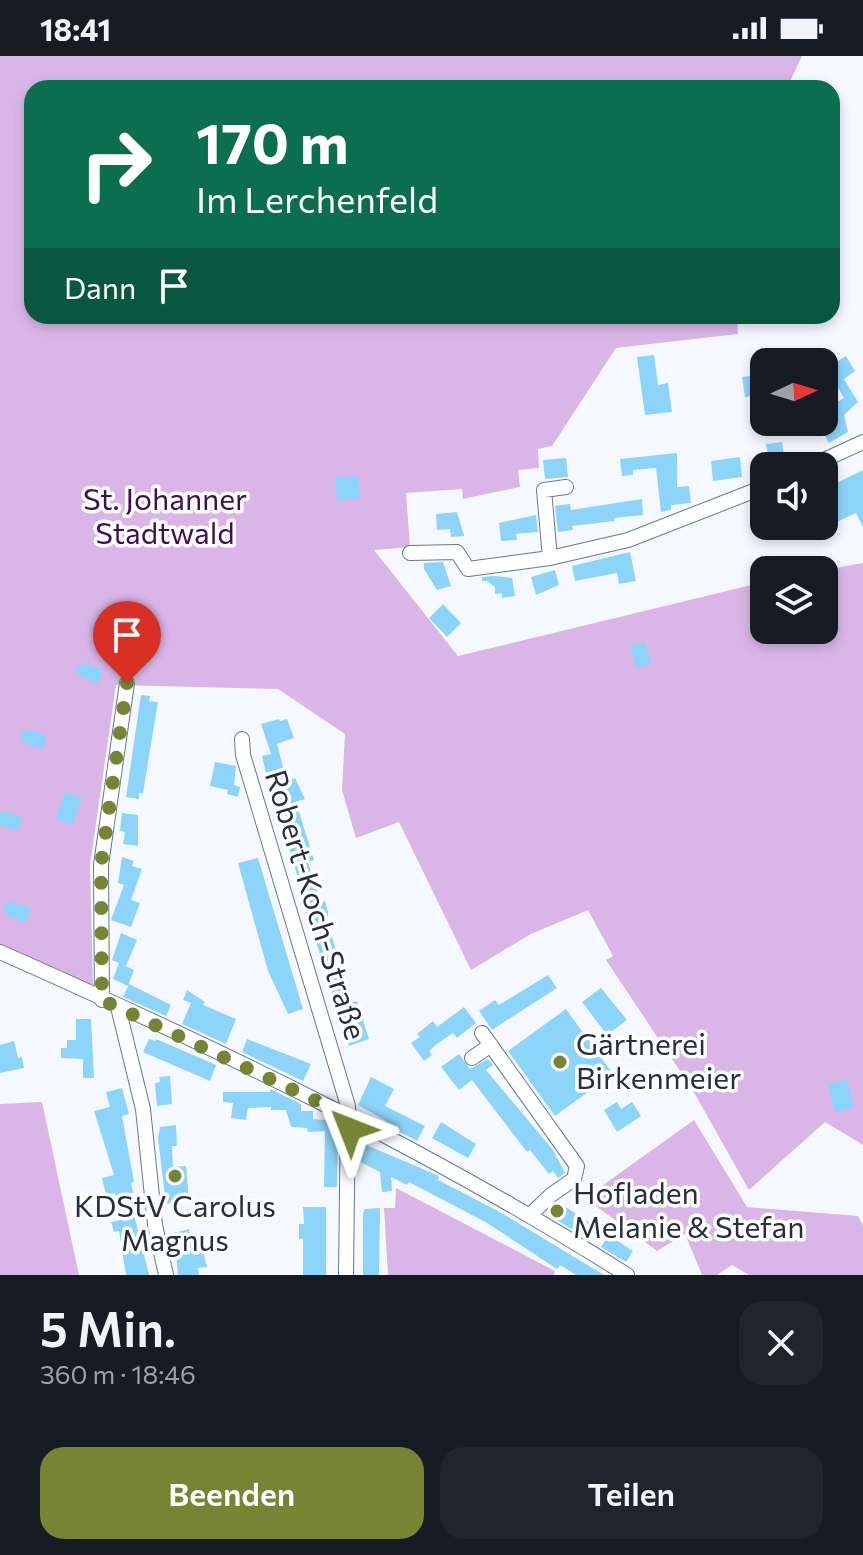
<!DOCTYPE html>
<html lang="de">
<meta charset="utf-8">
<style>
:root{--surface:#171b24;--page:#20242c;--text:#f1f3f6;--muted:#9ea1a6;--accent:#768433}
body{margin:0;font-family:Commissioner,sans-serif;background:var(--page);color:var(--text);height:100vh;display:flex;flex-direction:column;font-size:30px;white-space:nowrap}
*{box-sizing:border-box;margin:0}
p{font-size:26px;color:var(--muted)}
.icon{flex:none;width:44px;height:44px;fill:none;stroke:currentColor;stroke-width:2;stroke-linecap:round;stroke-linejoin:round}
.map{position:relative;height:1219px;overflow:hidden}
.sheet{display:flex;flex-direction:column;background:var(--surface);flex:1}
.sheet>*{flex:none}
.top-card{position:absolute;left:24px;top:24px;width:816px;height:244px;border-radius:24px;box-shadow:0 4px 12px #0003;background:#0b6e4f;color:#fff;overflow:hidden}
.needle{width:52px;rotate:86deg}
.buttons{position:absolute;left:750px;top:292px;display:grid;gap:16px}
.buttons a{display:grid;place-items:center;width:88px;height:88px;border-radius:16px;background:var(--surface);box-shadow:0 4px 12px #0003;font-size:40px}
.pin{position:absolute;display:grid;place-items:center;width:68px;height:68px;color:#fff;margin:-82px -34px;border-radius:50% 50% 50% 0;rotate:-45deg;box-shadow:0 0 8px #0007}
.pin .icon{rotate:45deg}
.me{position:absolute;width:88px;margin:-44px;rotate:315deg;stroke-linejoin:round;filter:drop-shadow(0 0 6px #0008)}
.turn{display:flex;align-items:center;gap:28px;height:168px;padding:0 40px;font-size:36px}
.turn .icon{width:104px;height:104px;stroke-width:2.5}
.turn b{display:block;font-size:56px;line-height:68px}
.then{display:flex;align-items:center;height:76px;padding:0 40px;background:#0003;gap:16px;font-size:30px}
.round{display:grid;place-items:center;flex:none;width:84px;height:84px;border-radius:24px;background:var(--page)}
.summary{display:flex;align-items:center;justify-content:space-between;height:136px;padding:0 40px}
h1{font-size:48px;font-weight:600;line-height:60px}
.primary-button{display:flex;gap:16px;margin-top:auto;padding:16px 40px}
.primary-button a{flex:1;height:92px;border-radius:24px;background:var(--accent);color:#fff;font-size:32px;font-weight:600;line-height:92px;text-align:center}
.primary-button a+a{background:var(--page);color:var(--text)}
.status{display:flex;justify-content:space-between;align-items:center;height:56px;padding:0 40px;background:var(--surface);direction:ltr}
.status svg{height:22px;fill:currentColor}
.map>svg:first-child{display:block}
.green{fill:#dab6e8}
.building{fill:#8dd4fa}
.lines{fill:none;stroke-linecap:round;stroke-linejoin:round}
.minor-casing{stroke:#677790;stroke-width:16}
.minor{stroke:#fff;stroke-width:14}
.route{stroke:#768433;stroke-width:14;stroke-dasharray:0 25.2}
.poi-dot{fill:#768433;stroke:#fff;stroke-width:3}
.labels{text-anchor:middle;stroke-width:7;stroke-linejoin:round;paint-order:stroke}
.park-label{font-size:30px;fill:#410e50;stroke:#fff}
.street-label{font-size:30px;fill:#282f3a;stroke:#fff}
.poi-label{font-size:30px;fill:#282f3a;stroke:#fff;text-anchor:start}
</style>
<div class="status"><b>18:41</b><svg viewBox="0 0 49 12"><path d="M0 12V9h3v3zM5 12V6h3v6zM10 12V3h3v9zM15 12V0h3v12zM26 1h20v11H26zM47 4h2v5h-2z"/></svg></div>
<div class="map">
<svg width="863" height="1219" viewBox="0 0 863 1219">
<rect width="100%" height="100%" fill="#f5f9ff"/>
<path class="green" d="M0,0H802L787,32H32V260H737L738,278L616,292L552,390L538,393L539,412L518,414L520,431L463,443L462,433L406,437L410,491L374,494L458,600L764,526V574H824V514L863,507V1089L825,1066L749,1134L692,1033L606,904L613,900L588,854L531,878L471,914L399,766L356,782L342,734L345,678L278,633L116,629L90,809L93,931L0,891Z
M42,1046L79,1219H0V1048Z
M694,1064L747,1151L858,1160L863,1169V1219H749L732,1209L717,1219H702L685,1178L657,1195L585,1142Z
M396,1132L555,1215L554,1219H388L384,1152H395Z"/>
<path class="building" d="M654,299L658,329L668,327L672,356L645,359L637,301Z
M846,300L855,315L844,323L858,346L844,359L848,376L829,387L820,371L835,363L829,351L844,342L833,323L824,329V314Z
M764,318V338L745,341L742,321Z
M782,386L785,406L769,408L766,388Z
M677,397V431L689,430L691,447L671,449V454L661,456L656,412L633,414V419L622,420L620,403Z
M740,401L742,421L713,425L711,405Z
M566,402L568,421L545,423L543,404Z
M863,414V471L856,457L830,469L824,455V433Z
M358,420L360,443L337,445L335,422Z
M642,443L643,459L614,462L615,465L572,470L573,474L558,476L555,450L570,448L571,454Z
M457,456L464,480L451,481L450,473L437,474L436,458Z
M536,459L538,476L516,478L517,484L501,485L499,467Z
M630,496L636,525L619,528L617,517L575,525L572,510Z
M443,506L451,530L437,534L424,513V507Z
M555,514L559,529L536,539L531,521Z
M494,520L512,522L515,540L502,542V537L495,538V531L487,525H482V521Z
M443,548L461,567L447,581L429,562Z
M645,586L651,608L636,612L630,590Z
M86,608L103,613L98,628L81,621L75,615L77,609Z
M141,639L150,640L149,645L158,646L143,737H139V743L126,741Z
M279,663L280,665L287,663L294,682L277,688L287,725L295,722L305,743L296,746L314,804L308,806L321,847L325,845L328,856V869L353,946L357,945L369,983L349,990L315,883L319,882L305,856H308L289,792H292L280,763L286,761L274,719L267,721L262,700L271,698L261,668Z
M30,674L47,680L43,694L26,688L20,682L22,676Z
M215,706L236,710L234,729L240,731L238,741L227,738L228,734L210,730Z
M65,736L82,742L73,769L56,763Z
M5,756L22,761L18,776L0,769V757Z
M122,757L138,759V790L123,788L125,776L120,775Z
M122,801L134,805L132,810L142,813L131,844L140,847L131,871L111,864L124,829L118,827Z
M258,802L303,953L288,958L268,915L238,807Z
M13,846L31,852L26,867L9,860L3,854L5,848Z
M121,877L137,884L126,910L112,904Z
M119,907L134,914L128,930L113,923Z
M548,919L557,932L492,974L479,955L495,944L499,949Z
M129,928L171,949L166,960L123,941Z
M601,932L627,964L607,979L582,946Z
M187,934L205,946L203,949L236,963L226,988L182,968L191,947L183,944Z
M464,951L476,967L457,982L453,977L437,988L429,995L432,999L424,1005L411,987L420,981L417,978L433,965L437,971Z
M566,953L613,1018L555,1060L508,995Z
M76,963H91L94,1022H83V1003L61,1002V992H67V984H76Z
M149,983L155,985L156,983L216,1009L210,1025L143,996Z
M247,983L311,1008L303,1025L242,996Z
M14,985L18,1002L22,1001L24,1012L0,1017V989Z
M459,998L470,1013L488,1003L493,1009L486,1014L553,1094L565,1117L558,1122L553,1115L549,1118L530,1094L527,1096L472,1024L459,1034L441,1011Z
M170,1020L172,1048L157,1050L155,1027L160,1026L159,1021Z
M371,1021L394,1033L385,1050L425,1070L417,1085L384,1068L386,1065L358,1049Z
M847,1024L854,1052L835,1056L828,1029Z
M122,1032L129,1058L122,1060L134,1126L131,1127L133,1137L129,1138L149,1219H126L119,1175L114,1176L111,1166L120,1164L115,1137L106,1139L102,1122L114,1119L94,1055L110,1051L106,1036Z
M270,1033L301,1048V1055H313V1063L328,1064L329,1068H338L337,1131H324L325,1075L308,1076L307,1072L291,1071L286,1054H271V1051L248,1052L246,1064L231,1062L233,1047L223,1046V1036H270Z
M617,1046L621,1053L632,1046L641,1060L617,1076L604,1054Z
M441,1066L476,1088L468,1102L432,1082Z
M176,1069L177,1090H172L173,1111L186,1110L189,1145L166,1148L158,1082L160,1071Z
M364,1088L439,1120L438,1124L498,1155L604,1219H576L560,1209L557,1213L487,1167L409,1126L407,1129L391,1121L392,1135L382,1136L380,1116L357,1104Z
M558,1146L593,1169L585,1181L548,1159Z
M303,1151H326V1219H303V1183H299V1168H304Z
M380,1152L379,1219H363V1157L365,1153Z
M189,1173L192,1192L202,1191L207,1211L198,1212L199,1219H178L175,1190H171L169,1178Z
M609,1179L633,1195L626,1206L601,1191Z"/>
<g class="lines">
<g class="minor-casing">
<path id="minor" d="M811,410L863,386
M410,497L457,496L468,513L550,502L628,484L764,431
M550,502L544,434L566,431
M242,683L243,699L348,1050L346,1219
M0,896C215,991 428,1093 627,1219
M102,944L101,809L127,627
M118,951L143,1053L155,1169L166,1219
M482,977L577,1110L574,1123L551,1139L531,1158
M472,1002L491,989"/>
</g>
<use href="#minor" class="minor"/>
</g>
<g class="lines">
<path class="route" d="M127,627L101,809L102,944L340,1056L350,1062V1073"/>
</g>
<g class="poi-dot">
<circle cx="560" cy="1006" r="8"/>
<circle cx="175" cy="1120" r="8"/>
<circle cx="557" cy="1155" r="8"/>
</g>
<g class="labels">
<g class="park-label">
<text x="165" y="454">St. Johanner<tspan x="165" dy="34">Stadtwald</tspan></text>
</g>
<g class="street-label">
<text transform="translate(315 849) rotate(73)" y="10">Robert-Koch-Straße</text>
</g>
<g class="poi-label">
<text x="576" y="999">Gärtnerei<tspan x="576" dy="34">Birkenmeier</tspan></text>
<text x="573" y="1148">Hofladen<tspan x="573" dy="34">Melanie &amp; Stefan</tspan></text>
<text x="175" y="1161" text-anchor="middle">KDStV Carolus<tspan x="175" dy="34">Magnus</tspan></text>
</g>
</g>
</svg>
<div class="buttons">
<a><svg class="needle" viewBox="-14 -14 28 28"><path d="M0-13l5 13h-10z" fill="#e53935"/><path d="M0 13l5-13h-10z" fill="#9ea1a6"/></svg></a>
<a><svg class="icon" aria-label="sound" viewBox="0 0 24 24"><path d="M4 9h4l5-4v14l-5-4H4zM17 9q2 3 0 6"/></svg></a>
<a><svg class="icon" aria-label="layers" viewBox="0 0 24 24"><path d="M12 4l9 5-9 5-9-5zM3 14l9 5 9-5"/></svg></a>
</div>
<div class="pin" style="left:127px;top:627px;background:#d93025"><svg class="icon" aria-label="arrive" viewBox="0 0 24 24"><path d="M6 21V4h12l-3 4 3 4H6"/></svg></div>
<svg class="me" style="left:350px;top:1073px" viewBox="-20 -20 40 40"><path d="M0-17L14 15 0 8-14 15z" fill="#768433" stroke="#fff" stroke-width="4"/></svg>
<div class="top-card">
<div class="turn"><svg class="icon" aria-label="right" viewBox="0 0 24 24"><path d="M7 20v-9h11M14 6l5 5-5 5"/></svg><div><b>170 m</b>Im Lerchenfeld</div></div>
<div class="then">Dann<svg class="icon" aria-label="arrive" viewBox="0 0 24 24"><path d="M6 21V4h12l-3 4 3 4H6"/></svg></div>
</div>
</div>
<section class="sheet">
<div class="summary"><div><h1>5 Min.</h1><p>360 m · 18:46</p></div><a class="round"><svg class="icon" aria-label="close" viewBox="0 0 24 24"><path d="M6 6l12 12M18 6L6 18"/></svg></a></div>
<div class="primary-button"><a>Beenden</a><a>Teilen</a></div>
</section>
